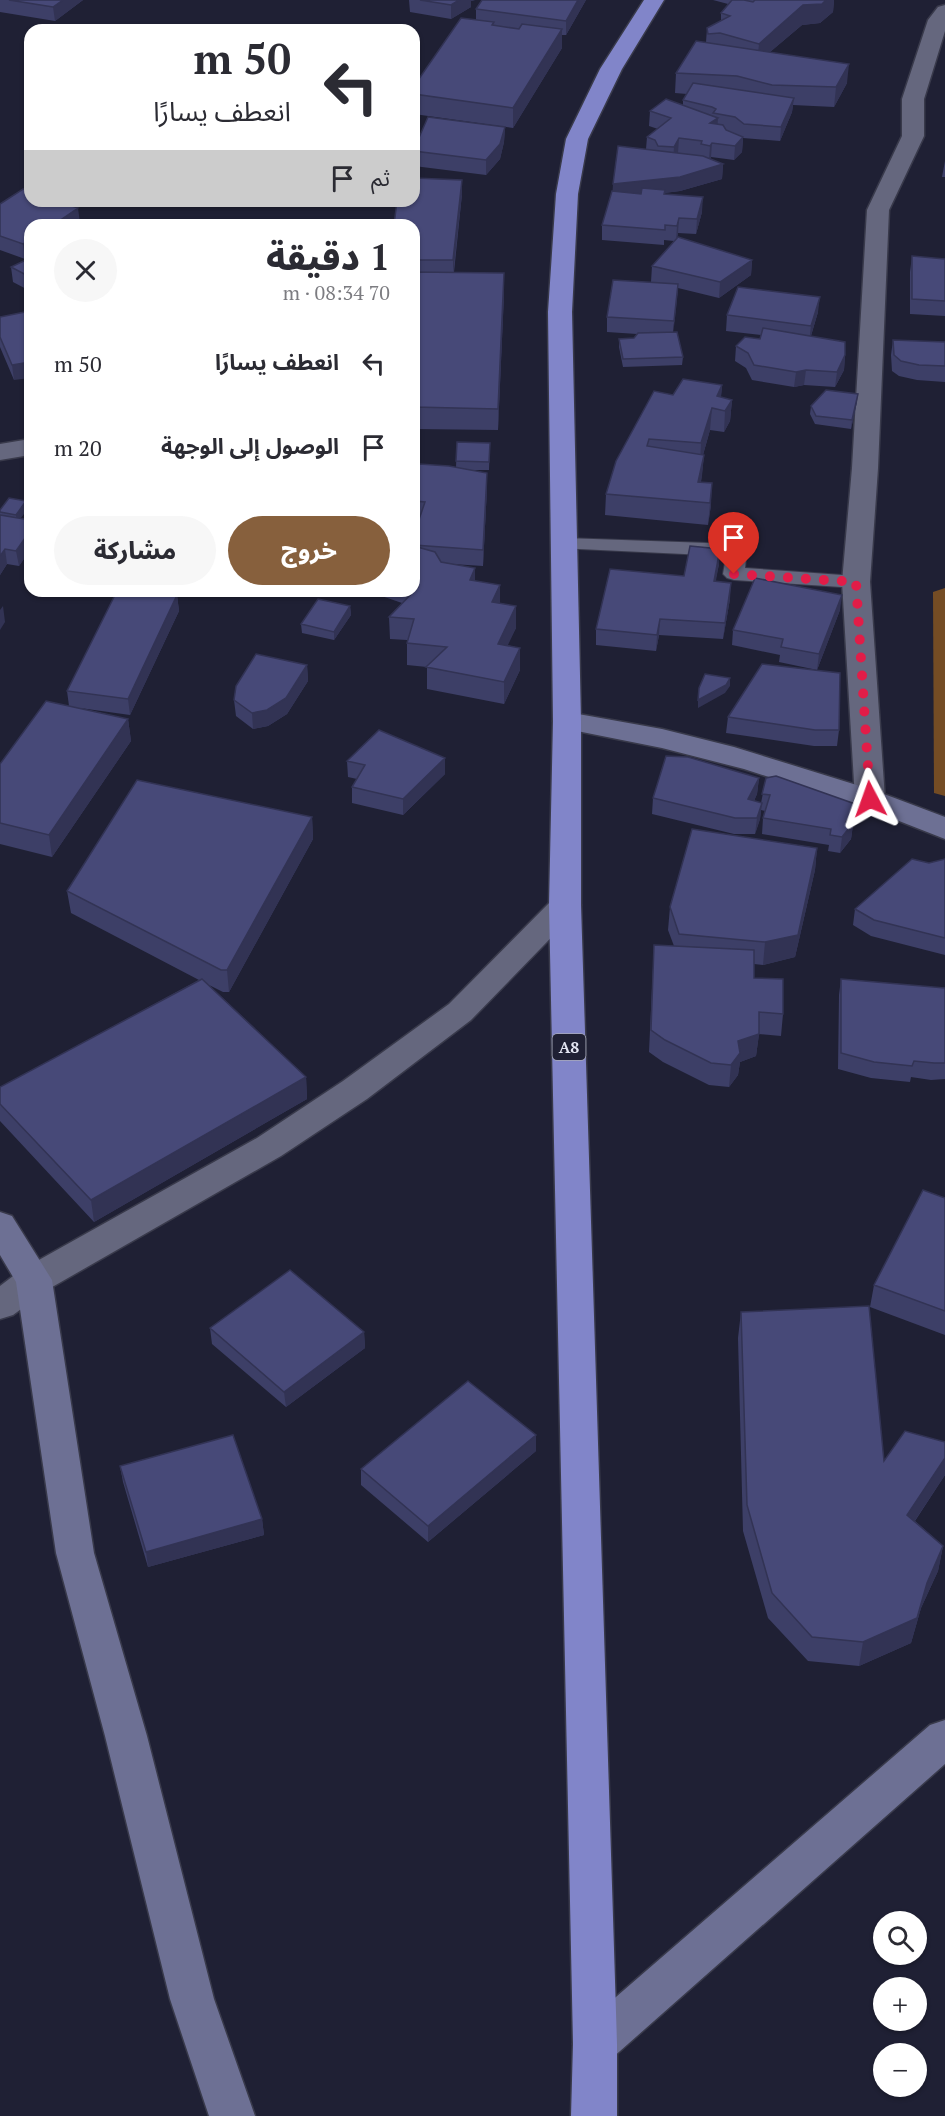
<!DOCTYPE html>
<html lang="ar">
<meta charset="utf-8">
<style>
:root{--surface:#fff;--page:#f7f7f7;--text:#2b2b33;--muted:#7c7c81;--accent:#87603d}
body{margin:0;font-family:"PT Serif","Noto Sans Arabic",serif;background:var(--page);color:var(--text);direction:rtl;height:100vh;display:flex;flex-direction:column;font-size:22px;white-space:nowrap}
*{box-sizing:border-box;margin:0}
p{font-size:20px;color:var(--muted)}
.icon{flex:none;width:33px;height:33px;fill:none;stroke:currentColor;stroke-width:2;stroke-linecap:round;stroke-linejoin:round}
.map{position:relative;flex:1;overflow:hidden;direction:ltr}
.panel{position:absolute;left:24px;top:219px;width:396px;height:378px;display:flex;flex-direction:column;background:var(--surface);border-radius:18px;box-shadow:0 2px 4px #0004;direction:rtl}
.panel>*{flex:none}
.banner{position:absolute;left:24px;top:24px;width:396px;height:183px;border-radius:18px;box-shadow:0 2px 4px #0004;direction:rtl;background:#fff;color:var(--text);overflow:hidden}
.fabs{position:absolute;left:873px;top:1911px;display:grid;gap:12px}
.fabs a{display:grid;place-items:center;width:54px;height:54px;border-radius:50%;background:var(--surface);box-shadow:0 2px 4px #0004;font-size:30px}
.pin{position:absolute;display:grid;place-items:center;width:51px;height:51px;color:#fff;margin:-62px -26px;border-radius:50% 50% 50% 0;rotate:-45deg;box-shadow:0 0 6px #0007}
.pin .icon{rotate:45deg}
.me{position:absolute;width:66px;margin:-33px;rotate:356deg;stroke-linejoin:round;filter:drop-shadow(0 0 4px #0008)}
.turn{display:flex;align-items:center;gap:21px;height:126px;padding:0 30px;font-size:27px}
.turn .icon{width:78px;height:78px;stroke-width:2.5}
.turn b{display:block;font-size:42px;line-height:51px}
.then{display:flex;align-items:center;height:57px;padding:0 30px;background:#0003;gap:12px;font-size:22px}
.round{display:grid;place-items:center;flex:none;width:63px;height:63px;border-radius:32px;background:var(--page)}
.overview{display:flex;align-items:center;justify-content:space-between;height:102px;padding:0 30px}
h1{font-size:36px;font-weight:800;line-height:45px}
.cta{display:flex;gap:12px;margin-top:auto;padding:12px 30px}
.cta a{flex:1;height:69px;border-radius:36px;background:var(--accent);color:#fff;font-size:24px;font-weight:800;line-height:69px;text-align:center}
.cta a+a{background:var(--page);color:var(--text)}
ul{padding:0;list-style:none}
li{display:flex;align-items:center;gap:18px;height:84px;padding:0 30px}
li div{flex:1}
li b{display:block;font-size:22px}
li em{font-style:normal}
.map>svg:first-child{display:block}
.forest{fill:#744c24}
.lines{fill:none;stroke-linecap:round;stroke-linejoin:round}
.lane-casing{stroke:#393a4b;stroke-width:2}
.street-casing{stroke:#393a4b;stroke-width:3}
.secondary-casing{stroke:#393a4b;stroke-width:3}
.highway-casing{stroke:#393a4b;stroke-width:3}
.lane{fill:#65677e;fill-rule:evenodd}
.street{fill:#65677e;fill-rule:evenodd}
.secondary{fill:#6d7094;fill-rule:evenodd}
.highway{fill:#8185c9;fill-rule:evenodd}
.wall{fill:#3d3f67}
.shaded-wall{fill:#323354}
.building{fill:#474978;stroke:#323354;stroke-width:1.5}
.route{stroke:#e11d48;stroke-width:10;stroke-dasharray:0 18}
.labels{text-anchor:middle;stroke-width:6;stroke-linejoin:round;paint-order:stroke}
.shield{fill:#1f2034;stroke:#a9abba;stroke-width:1.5}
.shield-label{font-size:16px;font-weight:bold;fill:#e4e6f3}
</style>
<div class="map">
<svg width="945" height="2116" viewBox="0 0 945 2116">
<rect width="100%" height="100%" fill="#1f2034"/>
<path class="forest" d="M945,588V796L934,793L933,592Z"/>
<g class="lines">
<g class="lane-casing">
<path id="lane" d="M565,538L737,544L744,546L747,550L745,568L856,576L863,578L867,582L863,586L856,588L734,580L727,578L723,574L726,556L558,548L555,544L558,540Z"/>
</g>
<g class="street-casing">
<path id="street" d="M945,5V31L924,99V136L889,210L878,468L870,582L885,799L881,806L870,809L859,806L855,799L842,582L852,468L867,210L902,136V99L928,20L938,7Z
M30,439V455L0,460V444Z
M565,894L576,898L581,905L576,912L471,1020L367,1099L281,1156L47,1290L13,1315L0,1319V1286L21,1270L257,1138L343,1081L449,1004L554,898Z"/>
</g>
<g class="secondary-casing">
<path id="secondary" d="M567,712L662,729L734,747L876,791L945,817V839L871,810L744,769L662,748L557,727L553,721L557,715Z
M0,1212L12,1216L52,1280L94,1553L147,1736L214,1999L255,2116H209L170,1999L105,1736L56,1553L16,1282L0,1255Z
M945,1720V1764L611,2059L595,2066L579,2059L573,2044L579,2029L930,1725Z"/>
</g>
<g class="highway-casing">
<path id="highway" d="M644,0H664L622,69L588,139L578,194L572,312L581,721V905L617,2044V2116H571L573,2044L549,905L553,721L548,312L556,194L566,139L600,69Z"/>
</g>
<use href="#lane" class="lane"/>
<use href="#street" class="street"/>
<use href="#secondary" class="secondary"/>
<use href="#highway" class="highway"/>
</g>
<path class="wall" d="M0,0H83L55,21L0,12Z
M409,0H475L471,1V7L451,19L410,12Z
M586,0L566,35H562V48L513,128L414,114V86L476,20V9Z
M713,0H834L833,12L820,23L802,25L770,52L847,83L834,107L793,105L792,112L780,141L743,138L742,152L734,160L711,157L710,159L723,164L722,179L680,191L664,193L702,212L696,234L678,233L677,239L752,260L751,275L719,298L678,288L673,332L683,357L682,365L623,367L619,347V339L634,338L637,334L607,332V317L656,283L651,282L652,266L674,241L664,240V245L602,240V225L613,191V184L646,149L647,137L658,129L649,126L650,111L683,105V100L687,94L675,93L676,73L706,42L707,28L721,21V13L728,4Z
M505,127L504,142L500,159L486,175L414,166V149Z
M945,161V177H942Z
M462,194L454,272L504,294L498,430L414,429V225Z
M0,204L80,223L77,225H30V256L25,259L0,250Z
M912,256L945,259V316L910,314V272Z
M30,258V291L13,282L11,267Z
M30,311L14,380L0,347V317Z
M818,312L811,336L845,355L844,370L835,387L804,385L794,387L752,380L746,368L735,361L736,346L760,339L761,335L726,331L727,315Z
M893,340L945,342V382L917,380L899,376L892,371L891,355Z
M722,385L721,397L732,400L730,421L724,432L710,430L703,455H704L701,482L711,505L708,525L605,515L606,494L673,395Z
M857,402L851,429L815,424L810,414L811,406Z
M457,442L490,443L489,470H471L487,488L483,566L452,564L475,581L500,603L516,606V628L507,645L520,648V670L504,704L427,689V667L407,665V640L390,639L389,617L402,603L367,591H414V534L420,517H414V484L456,467Z
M0,510H27L20,518L30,520V550L19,566L7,564L0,575Z
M719,564L715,582L730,599L723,639L659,635L656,651L596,645V629L684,576Z
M177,595L179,611L130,715L80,708L128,719L131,741L52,857L0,844V764L69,706L67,691Z
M350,606L351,615L334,640L302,633L301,624Z
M840,610L817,670L779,662L780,655L732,645L733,630Z
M307,665L308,681L287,714L268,726L253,729L236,716L234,700Z
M728,717L839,730L837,746H814L726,733Z
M347,761L445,774L403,815L352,803V787L357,779L348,777Z
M759,778L757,794L754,801L761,803L766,778L856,821L853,825L851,839L840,853L828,851L829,845L762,834L763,818L765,811L761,810L760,819L755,834H734L652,814L653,798Z
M312,817L313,839L229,992H223L209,985L306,1077L307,1099L94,1222L0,1121V1087L199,980L71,913L67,891Z
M817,848L815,870L795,957L763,965L754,964V978L783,1014L781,1036L759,1034L756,1056L740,1062L738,1075L729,1087L709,1085L663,1062L649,1052L654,945L674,946L668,930L670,907Z
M945,859V955L871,936L853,925L855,909L929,863Z
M841,979L945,988V1079L931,1080L911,1077L910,1082L871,1078L838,1069L839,995Z
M945,1198V1335L870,1307L874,1285Z
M741,1312L884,1461L945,1442V1475L915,1521L943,1546L938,1571L921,1608L911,1643L859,1666L808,1661L768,1618L743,1531L738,1338Z
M210,1328L364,1332L365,1348L286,1407L212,1344Z
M536,1451L428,1542L361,1485V1469Z
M120,1466L262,1519L264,1535L148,1567L123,1482Z"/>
<path class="shaded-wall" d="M63,0H83L55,21L53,7Z
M459,0H475L471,1V7L451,19V5Z
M578,0H586L566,35V21Z
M826,0H834L833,12L820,23L802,25L757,63L759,44L803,5Z
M562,29V48L513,128V108Z
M849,64L847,83L834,107L836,87Z
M794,98L792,112L780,141L781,127Z
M718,118L717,133L710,123Z
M505,127L504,142L500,159L486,175V160Z
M743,137L742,152L734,160L735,146Z
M679,138L678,153L673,161L674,147Z
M712,143L711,157L709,160L710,146Z
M723,164L722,179L680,191L664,193V205L612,199L613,184Z
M462,180V194L453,275V260Z
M703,197L702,212L696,234L697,219Z
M78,208L80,223L77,225H53Z
M679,218L678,233L676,241L677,226Z
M30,240V256L25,259L23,244Z
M752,260L751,275L719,298L720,282Z
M504,273V294L498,430V409Z
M678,284L677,299L673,336L674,321Z
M820,297L818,312L809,342L811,326Z
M845,355L844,370L835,387L837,372Z
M30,362V378L14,380L12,365Z
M806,370L804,385L794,387L796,372Z
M722,385L720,406L717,396Z
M858,394L857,402L851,429L852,420Z
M732,400L730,421L724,432L725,411Z
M712,408L710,430L700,465L701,443Z
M704,455L702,476L696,503L698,482Z
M487,473V488L483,566V550Z
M712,483L711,505L708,525L710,503Z
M26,501L27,510L17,523L16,515Z
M30,531V550L19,566L16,551Z
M5,549L7,564L0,575V556Z
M720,549L719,564L713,597L714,581Z
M475,568V590L470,580Z
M731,583L730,599L723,639L725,623Z
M500,585V607L492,602Z
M177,595L179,611L130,715L128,699Z
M842,595L840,610L817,670L819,654Z
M3,606L5,622L0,630V610Z
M350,606L351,615L334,640V632Z
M516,606V628L498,666V644Z
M660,619L659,635L656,651L657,635Z
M520,648V670L504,704V682Z
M307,665L308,681L287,714L268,726L253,729L252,713Z
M730,678V686L725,693L698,708V700Z
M128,719L131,741L52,857L49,835Z
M445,758V774L403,815V799Z
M759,778L757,794L747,816L748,799Z
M762,803L760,819L755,834L757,818Z
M858,805L856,821L853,825L851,839L840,853L842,837L846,822Z
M312,817L313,839L229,992L227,970Z
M817,848L815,870L795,957L763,965L765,942Z
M759,1034L756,1056L740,1062L738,1075L729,1087L731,1065L738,1041Z
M306,1077L307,1099L94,1222L91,1200Z
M364,1332L365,1348L286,1407L284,1392Z
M536,1435V1451L428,1542V1526Z
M945,1458V1475L902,1540L907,1515Z
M262,1519L264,1535L148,1567L146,1552Z
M943,1546L938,1571L921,1608L911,1643L859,1666L863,1642L927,1583Z"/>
<path class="building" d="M9,0H63L53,7Z
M420,0H459L451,5Z
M482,0H578L566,21L476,9Z
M732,0H744L753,2L755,0H826L822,4L803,5L759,44L720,33L708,34L707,28L730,16L721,13Z
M461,18L494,22L492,25L519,29L522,24L562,29L513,108L414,94V86Z
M696,41L849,64L836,87L772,85L737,76L676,73Z
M693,83L794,98L781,127L744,124L735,117L713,113L716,109L712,107L683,100Z
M666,99L718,118L710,123L723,125L726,130L743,137L735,146L712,143L710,146L701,144L702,141L679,138L674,147L658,146L655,140L647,137L671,118L650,111Z
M428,117L505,127L500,144L486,160L414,151V149Z
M618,146L703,156L723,164L680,177L613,184Z
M414,178L462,180L453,260H414V225H394L397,201H414Z
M642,188L665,190L664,194L703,197L697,219L679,218L677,226L665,225V230L602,225L612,191L641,194Z
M23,189L30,191V201H57L78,208L53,225H30V240L23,244L0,236V204Z
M678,237L752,260L720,282L652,266Z
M912,256L945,259V301L912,299Z
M30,258V277L11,267Z
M414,272L504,273L498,409L414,407Z
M613,280L678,284L674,321L607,317Z
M738,287L820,297L811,326L727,315Z
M30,311V362L12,365L0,337V317Z
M763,328L845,342V355L837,372L806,370L796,372L754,365L748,353L736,346L745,337L760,339Z
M677,332L683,357L623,359L619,339L634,338L638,333Z
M893,340L945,342V366L919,365L901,361L894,355Z
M683,379L722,385L717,396L732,400L725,411L712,408L701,443L649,439L647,446L704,455L698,482L712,483L710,503L606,494L616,461L654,391L673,395Z
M826,390L858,394L852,420L816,416L811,406Z
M457,442L490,443L489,462L456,461Z
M419,464L449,466L487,473L483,550L414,545V534L425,502L414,501V484H416Z
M9,498L26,501L16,515L0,512V510Z
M0,515L30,520V531L16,551L5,549L0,556Z
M414,546L435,552L441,562L475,568L470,580L500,585L492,602L516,606L498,644L520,648L504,682L426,667L447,647L407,643L414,619L389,617L418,587L414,585Z
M690,546L720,549L714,581L731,583L725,623L660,619L657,635L596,629L610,569L684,576Z
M755,578L842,595L819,654L781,647L783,639L733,630Z
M117,591H173L177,595L128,699L67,691Z
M318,599L350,606L334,632L301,624Z
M256,654L307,665L286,698L267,710L252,713L234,700L236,686Z
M762,664L840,673L839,730H815L728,717Z
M705,674L730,678L726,685L698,700L699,688Z
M46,701L128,719L49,835L0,823V764Z
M379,730L445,758L403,799L352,787L365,765L347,761Z
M666,756L688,757L759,778L748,799L762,803L757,818H735L653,798Z
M776,776L858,805L846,822L853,823L842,837L830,835L831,829L763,818L770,795L762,794L766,778Z
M137,780L312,817L227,970H221L67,891Z
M692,829L817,848L798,935L765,942L679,934L670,907Z
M912,859L929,863L945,859V938L874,920L855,909Z
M654,945L754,950V978L783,979V1014L759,1012V1034L738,1041L740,1053L731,1065L711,1063L665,1040L651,1030Z
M202,979L306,1077L91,1200L0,1104V1087Z
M841,979L945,988V1063H934L914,1061L912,1066L874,1062L841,1053Z
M923,1190L945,1198V1311L874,1285Z
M290,1270L364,1332L284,1392L210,1328Z
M869,1306L884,1461L905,1431L945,1442V1458L907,1515L943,1546L927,1583L917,1618L863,1642L812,1637L772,1593L747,1505L741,1312Z
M468,1381L536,1435L428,1526L361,1469Z
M233,1435L262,1519L146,1552L120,1466Z"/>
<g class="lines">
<path class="route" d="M734,574L856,582L870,799"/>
</g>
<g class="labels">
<rect class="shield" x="552.5" y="1034" width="33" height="26" rx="4.5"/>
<g class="shield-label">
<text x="569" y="1053">A8</text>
</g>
</g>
</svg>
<div class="fabs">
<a><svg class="icon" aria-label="search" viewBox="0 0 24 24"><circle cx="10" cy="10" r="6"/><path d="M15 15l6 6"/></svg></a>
<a>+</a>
<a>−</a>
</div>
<div class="pin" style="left:734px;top:574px;background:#d93025"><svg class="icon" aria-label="arrive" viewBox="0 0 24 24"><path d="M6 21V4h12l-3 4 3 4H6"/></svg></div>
<svg class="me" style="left:870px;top:799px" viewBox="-20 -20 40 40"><path d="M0-17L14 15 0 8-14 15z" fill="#e11d48" stroke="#fff" stroke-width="4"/></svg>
<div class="banner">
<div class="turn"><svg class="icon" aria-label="left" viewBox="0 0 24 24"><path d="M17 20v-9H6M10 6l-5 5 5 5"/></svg><div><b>50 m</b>انعطف يسارًا</div></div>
<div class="then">ثم<svg class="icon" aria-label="arrive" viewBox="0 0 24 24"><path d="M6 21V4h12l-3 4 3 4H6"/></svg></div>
</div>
<section class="panel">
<div class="overview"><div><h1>1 دقيقة</h1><p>70 m · 08:34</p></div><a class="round"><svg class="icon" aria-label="close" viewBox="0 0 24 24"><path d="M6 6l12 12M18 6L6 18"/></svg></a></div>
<ul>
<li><svg class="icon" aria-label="left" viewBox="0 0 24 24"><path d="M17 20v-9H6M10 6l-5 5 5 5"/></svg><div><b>انعطف يسارًا</b></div><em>50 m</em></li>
<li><svg class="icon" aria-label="arrive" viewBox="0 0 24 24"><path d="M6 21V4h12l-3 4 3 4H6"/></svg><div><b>الوصول إلى الوجهة</b></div><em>20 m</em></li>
</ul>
<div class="cta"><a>خروج</a><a>مشاركة</a></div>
</section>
</div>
